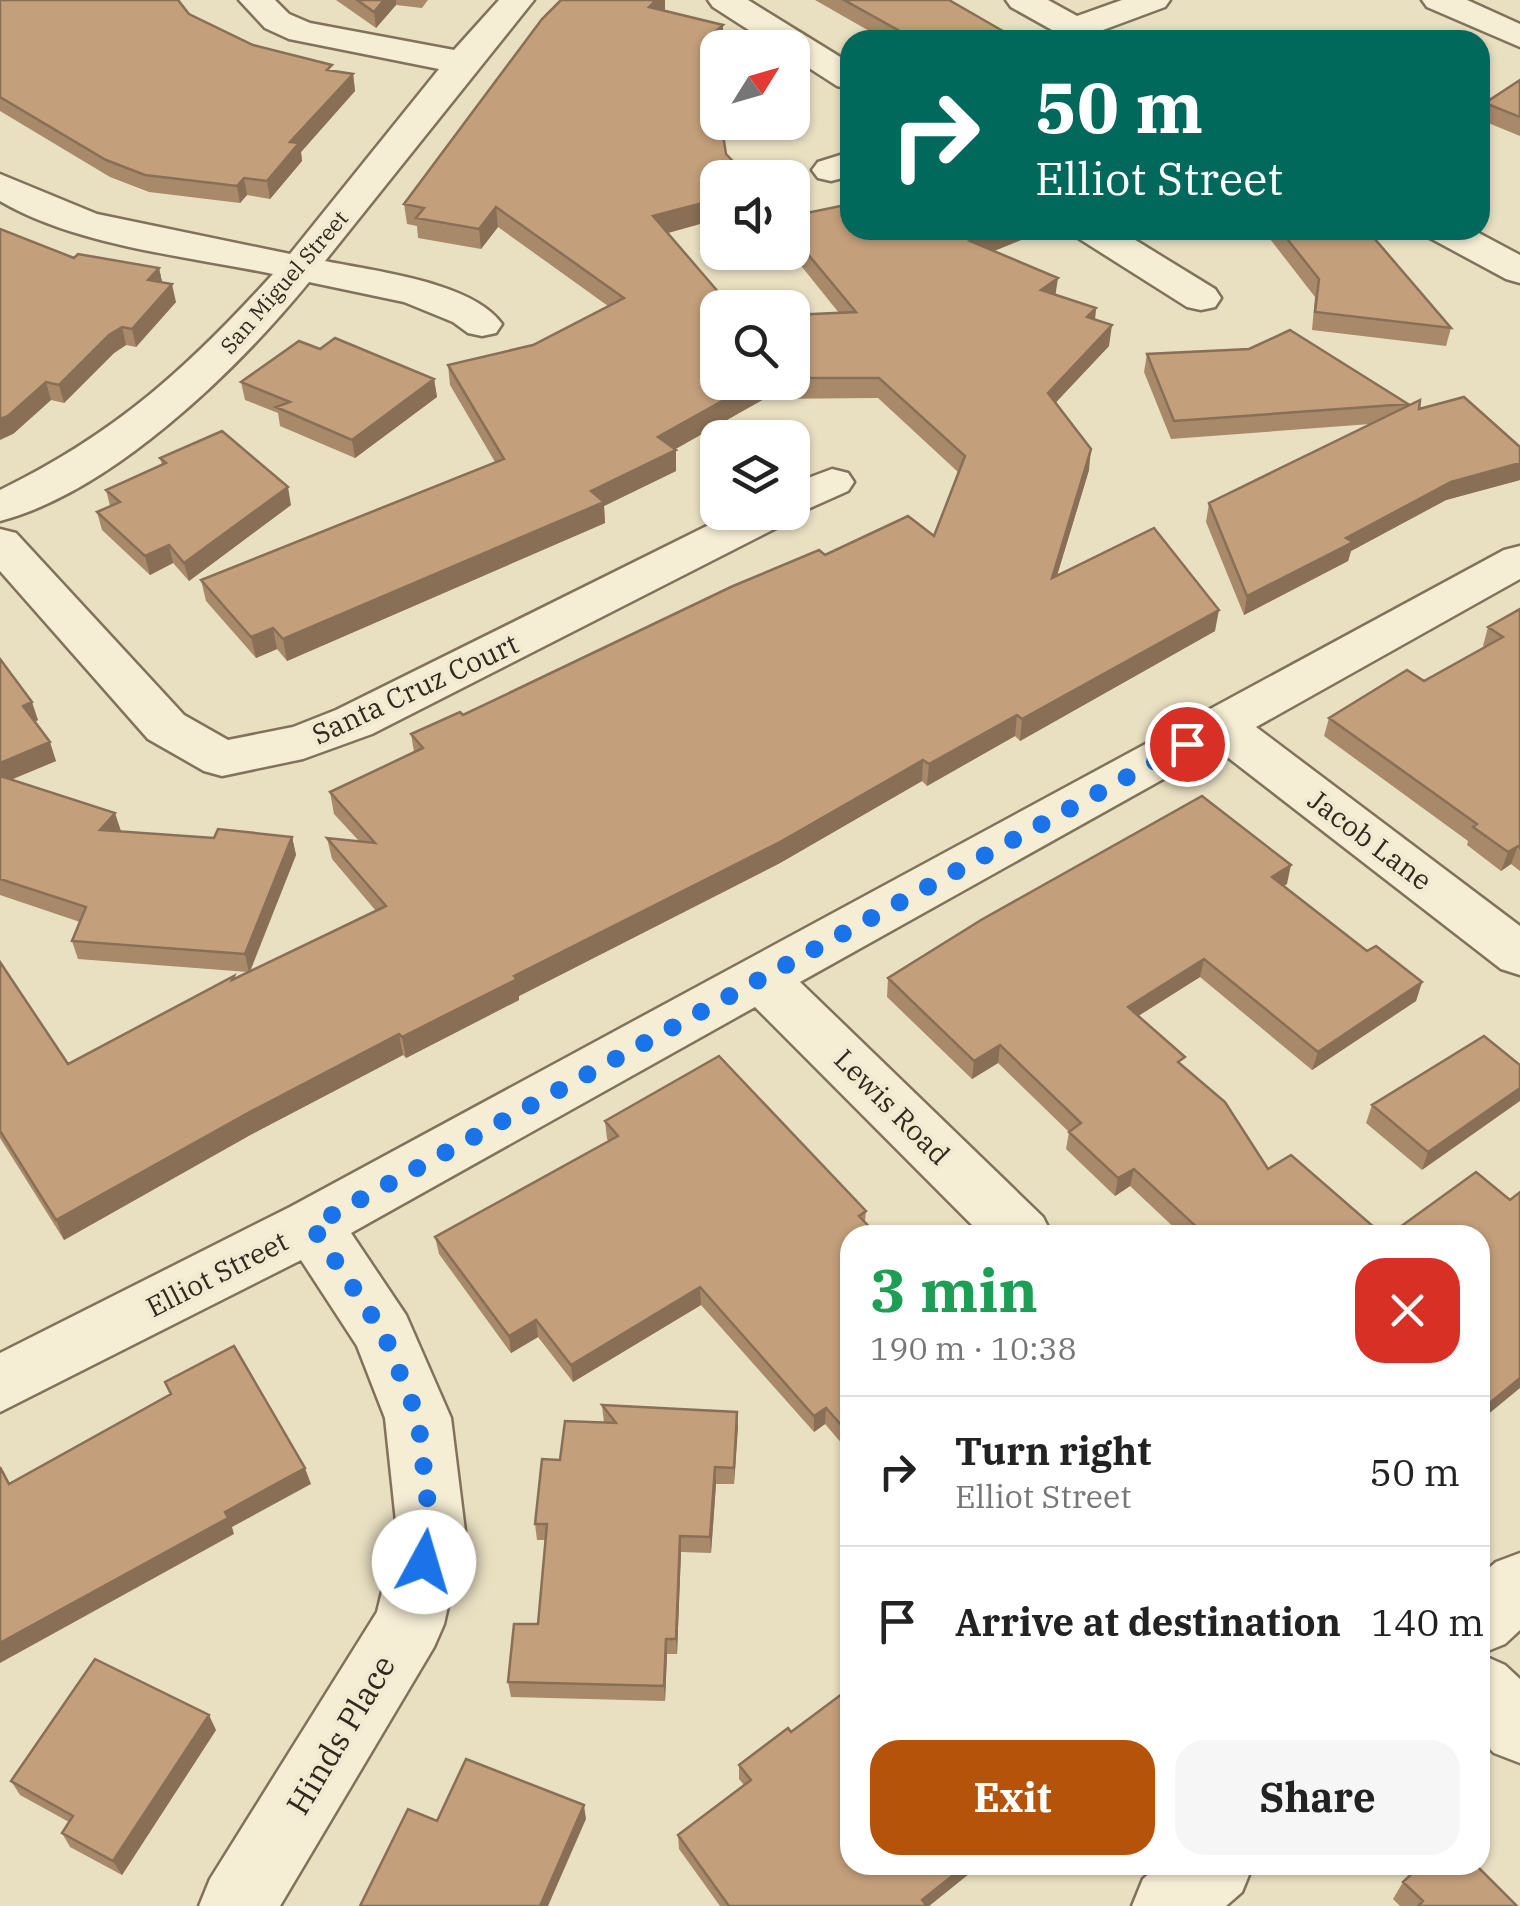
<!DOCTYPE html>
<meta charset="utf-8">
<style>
:root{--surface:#fff;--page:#f6f6f6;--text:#222;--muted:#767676;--line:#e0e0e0;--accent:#b45309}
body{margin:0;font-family:"IBM Plex Serif",serif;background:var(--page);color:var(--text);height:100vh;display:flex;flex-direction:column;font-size:38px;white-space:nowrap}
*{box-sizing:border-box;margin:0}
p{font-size:32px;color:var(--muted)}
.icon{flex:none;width:55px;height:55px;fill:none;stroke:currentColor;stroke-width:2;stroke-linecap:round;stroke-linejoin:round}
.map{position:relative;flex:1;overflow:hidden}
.details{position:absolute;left:840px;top:1225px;width:650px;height:650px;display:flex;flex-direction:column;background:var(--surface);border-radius:30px;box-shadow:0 2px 8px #0004}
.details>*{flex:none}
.top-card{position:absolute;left:840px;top:30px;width:650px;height:210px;border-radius:30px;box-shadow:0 2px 8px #0004;background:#00695c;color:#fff;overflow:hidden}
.needle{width:65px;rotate:53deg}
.buttons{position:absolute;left:700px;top:30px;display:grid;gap:20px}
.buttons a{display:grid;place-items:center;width:110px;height:110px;border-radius:20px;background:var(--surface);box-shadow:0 2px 8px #0004;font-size:50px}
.pin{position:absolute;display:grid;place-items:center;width:85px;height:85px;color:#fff;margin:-42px;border:5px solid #fff;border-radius:50%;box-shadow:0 2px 10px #0007}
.me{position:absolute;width:110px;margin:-55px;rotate:6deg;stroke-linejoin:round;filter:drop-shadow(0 0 8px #0008)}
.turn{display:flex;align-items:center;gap:35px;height:210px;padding:0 30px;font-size:45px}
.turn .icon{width:130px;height:130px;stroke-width:2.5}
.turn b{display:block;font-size:70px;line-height:85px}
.round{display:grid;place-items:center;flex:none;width:105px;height:105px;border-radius:30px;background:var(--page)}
.overview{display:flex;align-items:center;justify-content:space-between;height:170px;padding:0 30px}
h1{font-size:60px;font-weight:800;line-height:75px;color:#1e9e55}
.action{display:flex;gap:20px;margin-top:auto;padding:20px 30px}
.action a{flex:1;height:115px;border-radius:30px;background:var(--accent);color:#fff;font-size:40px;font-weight:800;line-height:115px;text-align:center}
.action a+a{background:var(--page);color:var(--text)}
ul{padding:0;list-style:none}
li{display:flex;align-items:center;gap:30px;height:150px;padding:0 30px;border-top:2px solid var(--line)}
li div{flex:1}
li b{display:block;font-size:38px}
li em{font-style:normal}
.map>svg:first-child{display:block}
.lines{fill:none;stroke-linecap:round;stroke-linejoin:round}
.minor-casing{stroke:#81725b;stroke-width:5}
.minor{fill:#f5edd4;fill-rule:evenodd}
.wall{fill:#a8896a}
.shaded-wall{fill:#886f56}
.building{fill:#c39f7b;stroke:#886f56;stroke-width:2.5}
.route{stroke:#1a73e8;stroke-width:18;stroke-dasharray:0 32.4}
.labels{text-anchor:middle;stroke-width:8;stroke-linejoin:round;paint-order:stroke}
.far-street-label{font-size:22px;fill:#32291e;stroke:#f1ead1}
.street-label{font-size:28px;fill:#32291e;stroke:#f1ead1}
.near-street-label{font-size:32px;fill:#32291e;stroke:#f1ead1}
</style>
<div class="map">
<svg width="1520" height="1906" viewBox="0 0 1520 1906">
<rect width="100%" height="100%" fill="#e9e0c2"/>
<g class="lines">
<g class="minor-casing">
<path id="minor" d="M239,0H275L289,14L310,23L454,50L499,0H534L325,261C373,271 473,282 502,324L496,333L482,336L468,333L453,322L404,302L309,282C237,370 112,492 0,521V490C115,434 188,368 273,274C186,256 77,246 0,201V174L97,214L290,254L439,69L289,39L265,28Z
M708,0H748L850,63V89L837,86L792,57V48H777L713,7Z
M1006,0H1048L1077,16L1122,0H1170L1165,7L1103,30L1112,40H1070L1011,7Z
M1422,0H1467L1520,24V47L1427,7Z
M850,152V176L831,181L818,178L812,170L818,162Z
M1073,230H1119L1215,289L1221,298L1215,307L1201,310L1187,307L1078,238Z
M1425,230H1473L1520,255V283L1506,279L1430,238Z
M832,469L848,473L854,482L848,491L792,516L788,522L372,734L303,759L222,776L204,771L148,739L0,571V529L16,533L184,715L228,740L293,727L336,710L735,512H792V484Z
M1520,546V579L1256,727L1520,926V975L1501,969L1217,749L800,982L1043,1217L1052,1235H982L755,1007L351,1233L406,1315L451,1418L465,1531L444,1624L434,1647L280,1906H199L210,1879L377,1612L397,1531L385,1418L357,1346L301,1260L0,1412V1353L290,1207L1504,550Z
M1520,1553V1630L1505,1644L1480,1654V1576L1496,1562Z
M1480,1654L1505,1665L1520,1679V1763L1494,1753L1480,1739Z
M1159,1865H1253L1242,1892L1226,1906H1132L1143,1879Z"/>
</g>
<use href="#minor" class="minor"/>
</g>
<path class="wall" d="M0,0L189,14L253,45L333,71L353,74L355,91L301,152L302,161L270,199L247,195L240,203L149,192L110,177L0,111Z
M336,0H428L422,8L396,5L376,28Z
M815,0H949L1008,34L1007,38L1011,40H885Z
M665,11L723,25V44L667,233L718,382H792V315L839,313L790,252H792V235L850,230H1022L1021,240L994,251L1056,295L1096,308L1095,320L1109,346L1055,403L1089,470L1057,575L1215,631L1020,741L1015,736L927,786L922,781L780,863L519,996V1000L406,1058L403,1055L252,1134L64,1240L0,1138V962L68,1064L248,972L78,959L72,941L80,922L0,895V659L38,720L35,722L56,761L11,780L121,831L214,838L292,837L296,855L250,972L376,911L332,859L327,838L359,841L334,814L330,792L414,752L411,734L463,715L825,555L934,536L958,472L878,398L764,399L675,449L676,471L604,506L605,523L287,661L277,649L256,658L206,601L201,580L495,462L450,385L448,365L533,345L608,306L498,227L481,249L418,238L417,226L407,224L404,204Z
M1520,80V136L1481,120L1485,103Z
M1263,230H1359L1451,328L1446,346L1312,330L1315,297Z
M74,258L159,268L162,282L176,302L136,347L126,345L114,353L64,403L51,400L13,434Z
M1147,354L1408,404L1407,406L1419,409L1520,447V480L1446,500L1351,551L1348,561L1244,615L1206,522L1209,503L1370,424L1171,439L1144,372Z
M434,379L437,397L355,458L280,426L278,413L245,400L241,382Z
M160,458L291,505L189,581L173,563L150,575L102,530L97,512L110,506L106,490L162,465Z
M1520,609V871L1511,864L1501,871L1467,845L1468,841L1324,736L1329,718L1424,681L1485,647L1483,646L1488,627Z
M1287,884L1284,886L1367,951L1422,982L1416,1001L1312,1070L1200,977L1138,1016L1183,1066L1268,1169L1383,1235H1182L1130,1186L1115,1196L1066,1149L1069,1132L998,1063L972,1079L887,997L888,978Z
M1484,1036L1422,1170L1366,1123L1372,1105Z
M605,1121L866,1211L865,1222L850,1235V1453L825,1424L814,1432L701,1305L573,1382L538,1337L511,1353L439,1254L435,1237L609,1141L607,1139Z
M602,1405L737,1412L734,1484H716L711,1553L681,1552L677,1654H667L665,1701L511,1697L508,1682L538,1624L545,1540H537L535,1524L560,1460L604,1423Z
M216,1730L122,1875L70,1847L62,1833L69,1822L20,1795L11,1781Z
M791,1732L980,1865L929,1906H720L679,1849L678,1835L744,1785L739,1779V1765Z
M1403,1882L1517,1906H1400L1393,1899Z"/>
<path class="shaded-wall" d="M384,0H396V5L376,28L374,12Z
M656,0H665V11L649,7Z
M723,25V44L719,48L710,36Z
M353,74L355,91L301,152L302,161L270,199L267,181L290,142Z
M244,178L247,195L240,203L237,186Z
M718,199V219L654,237L653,216Z
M496,207L498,227L481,249L479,229Z
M997,230H1022L1021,240L969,261L970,241Z
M159,268L163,286L148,280Z
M1058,278L1055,298L1041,290Z
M172,284L176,302L136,347L132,329Z
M1096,308L1094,328L1087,317Z
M1112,325L1109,346L1045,414L1048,393Z
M122,327L126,345L114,353L64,403L59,385L109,335Z
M434,379L437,397L355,458L352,440Z
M46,382L51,400L13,434L0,440V419Z
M756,382H764V399L665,455L676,450V471L604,506L605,523L287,661L283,639L591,491L658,437Z
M1091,449L1089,470L1050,599L1052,578Z
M1520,463V480L1446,500L1351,551L1348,561L1244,615L1247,596L1346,538L1451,482Z
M288,487L291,505L189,581L184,563Z
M169,545L173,563L150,575L145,556Z
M1219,610L1215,631L1020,741L1022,719Z
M273,628L277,649L256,658L251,637Z
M32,702L38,720L29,725L23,706Z
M1017,715L1015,736L927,786L929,764Z
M50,742L56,761L0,784V763Z
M923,760L922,781L780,863L519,996V1000L406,1058L402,1037L514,976Z
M115,813L121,831L100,830Z
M292,837L296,855L249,973L245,954Z
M1518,846L1511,864L1501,871L1508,852Z
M1291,865L1287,884L1268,895L1272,877Z
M1204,959L1200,977L1124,1025L1128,1007Z
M1422,982L1416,1001L1312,1070L1318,1052Z
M399,1034L403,1055L252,1134L64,1240L56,1220L246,1114Z
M1000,1045L998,1063L972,1079L974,1061Z
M1520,1088V1101L1422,1170L1428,1152Z
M1134,1169L1130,1186L1115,1196L1118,1178Z
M700,1287L701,1305L573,1382L571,1365Z
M536,1320L538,1337L511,1353L509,1336Z
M1520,1378V1388L1480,1421V1411Z
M826,1408L825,1424L814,1432V1416Z
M737,1412L738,1428L734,1484V1468Z
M715,1467L716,1484L711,1553L710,1537Z
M305,1468L311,1484L232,1527L234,1534L0,1663V1643L225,1512Z
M680,1536L681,1552L677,1654L676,1639Z
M666,1639L667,1654L665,1701L664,1686Z
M209,1715L216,1730L122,1875L113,1861Z
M584,1805L586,1819L548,1906H540Z
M966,1865H980L929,1906H921L922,1900Z"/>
<path class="building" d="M0,0H178L189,14L253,45L332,65L327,70L353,74L290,142L299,143L267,181L244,178L237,186L145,175L106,160L0,97Z
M357,0H384L374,12Z
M561,0H656L649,7L723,25L710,36L727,48H718V92L716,93L718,122H721L726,154L749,178H718V199L653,216L732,308H718V382H756L658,437L676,450L591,491L604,502L283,639L273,628L251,637L201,580L504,459L448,365L533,345L624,298L496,207L479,229L416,218L424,208L404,204L542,19Z
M844,0H949L1008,34L1003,36L1011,40H916Z
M1520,80V117L1485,103Z
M850,204V230H997L970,241L1058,278L1041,290L1096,308L1087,317L1112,325L1048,393L1091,449L1052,578L1154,528L1219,610L1022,719L1017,715L929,764L923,760L780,842L514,976L517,979L402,1037L399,1034L246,1114L56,1220L0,1131V962L68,1064L234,976L232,980L386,906L327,838L375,843L330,792L423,748L411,734L460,712L463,715L733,586L819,550L825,555L908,516L934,536L965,456L879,378H792V315L856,312L792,235V216Z
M0,229L74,258L78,254L159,268L148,280L172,284L132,329L122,327L109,335L59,385L46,382L8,416L0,419Z
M1280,230H1359L1367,238H1374L1451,328L1315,312L1319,279Z
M1290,330L1408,404L1174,421L1147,354L1249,349Z
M335,338L434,379L352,440L276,407L290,402L241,382L299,341L320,349Z
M1464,397L1520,447V463L1451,482L1346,538L1353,542L1247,596L1209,503L1420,400L1419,409Z
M222,431L288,487L184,563L169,545L145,556L97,512L120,502L106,490L166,463L160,458Z
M1520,609V848L1518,846L1508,852L1473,827L1477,824L1329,718L1407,670L1424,681L1503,637L1488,627Z
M0,659L32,702L23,706L50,742L0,763Z
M0,776L115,813L100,830L214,838L218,829L292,837L245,954L72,941L86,907L0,879Z
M1202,796L1291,865L1272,877L1367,951L1376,946L1422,982L1318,1052L1204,959L1128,1007L1185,1057L1178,1062L1225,1102L1268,1169L1291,1155L1383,1235H1195L1201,1231L1134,1169L1118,1178L1069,1132L1081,1123L1000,1045L974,1061L888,978L981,920Z
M1484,1036L1520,1065V1088L1428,1152L1372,1105Z
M719,1056L866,1211L859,1216L877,1235H850V1435L826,1408L814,1416L700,1287L571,1365L536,1320L509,1336L435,1237L618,1136L605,1121Z
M1476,1172L1510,1200L1520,1192V1378L1480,1411V1235H1389Z
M234,1346L305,1468L225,1512L228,1518L0,1643V1467L9,1484L171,1394L165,1382Z
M602,1405L737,1412L734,1468L715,1467L710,1537L680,1536L676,1639H666L664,1686L508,1682L514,1624H538L547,1524H535L542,1459L560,1460L565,1421L616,1423Z
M95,1659L209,1715L113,1861L62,1833L73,1816L11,1781Z
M850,1688V1865H966L922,1900L927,1906H729L678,1835L751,1780L739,1765L788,1728L791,1732Z
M466,1759L584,1805L540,1906H360L408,1809L437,1821Z
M1421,1865H1476L1517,1906H1418L1423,1901L1403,1882Z"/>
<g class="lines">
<path class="route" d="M424,1562L431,1531L418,1418L384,1334L312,1226L1187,744"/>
</g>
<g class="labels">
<g class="far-street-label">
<text transform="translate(284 282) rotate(-49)" y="8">San Miguel Street</text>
</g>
<g class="street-label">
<text transform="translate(415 689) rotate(-25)" y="10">Santa Cruz Court</text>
<text transform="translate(1370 840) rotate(37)" y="10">Jacob Lane</text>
<text transform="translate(892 1107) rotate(45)" y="10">Lewis Road</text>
<text transform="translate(217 1274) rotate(-27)" y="10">Elliot Street</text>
</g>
<g class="near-street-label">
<text transform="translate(341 1735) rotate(-59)" y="11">Hinds Place</text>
</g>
</g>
</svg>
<div class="buttons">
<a><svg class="needle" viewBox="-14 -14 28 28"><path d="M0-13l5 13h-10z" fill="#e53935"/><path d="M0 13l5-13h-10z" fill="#767676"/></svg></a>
<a><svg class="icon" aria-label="sound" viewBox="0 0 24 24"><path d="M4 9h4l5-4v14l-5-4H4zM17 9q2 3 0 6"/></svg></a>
<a><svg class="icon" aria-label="search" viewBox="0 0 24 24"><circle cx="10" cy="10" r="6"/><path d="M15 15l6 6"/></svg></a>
<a><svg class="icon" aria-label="layers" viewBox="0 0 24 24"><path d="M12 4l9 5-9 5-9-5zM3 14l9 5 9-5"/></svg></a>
</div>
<div class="pin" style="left:1187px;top:744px;background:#d93025"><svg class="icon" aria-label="arrive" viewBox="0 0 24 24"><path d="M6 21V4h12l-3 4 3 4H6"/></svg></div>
<svg class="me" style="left:424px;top:1562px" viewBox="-20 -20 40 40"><circle r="19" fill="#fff"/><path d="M0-13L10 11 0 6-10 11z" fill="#1a73e8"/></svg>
<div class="top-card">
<div class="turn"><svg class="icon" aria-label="right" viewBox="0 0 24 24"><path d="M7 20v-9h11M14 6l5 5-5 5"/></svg><div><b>50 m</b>Elliot Street</div></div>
</div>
<section class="details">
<div class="overview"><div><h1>3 min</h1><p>190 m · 10:38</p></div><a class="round" style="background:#d93025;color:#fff"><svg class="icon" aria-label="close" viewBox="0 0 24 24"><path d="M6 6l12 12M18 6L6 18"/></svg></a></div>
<ul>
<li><svg class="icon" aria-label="right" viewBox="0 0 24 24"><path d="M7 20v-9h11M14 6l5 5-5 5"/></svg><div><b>Turn right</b><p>Elliot Street</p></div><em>50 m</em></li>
<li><svg class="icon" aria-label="arrive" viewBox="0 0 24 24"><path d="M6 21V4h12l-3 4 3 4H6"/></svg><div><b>Arrive at destination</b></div><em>140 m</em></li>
</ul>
<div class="action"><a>Exit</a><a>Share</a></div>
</section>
</div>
